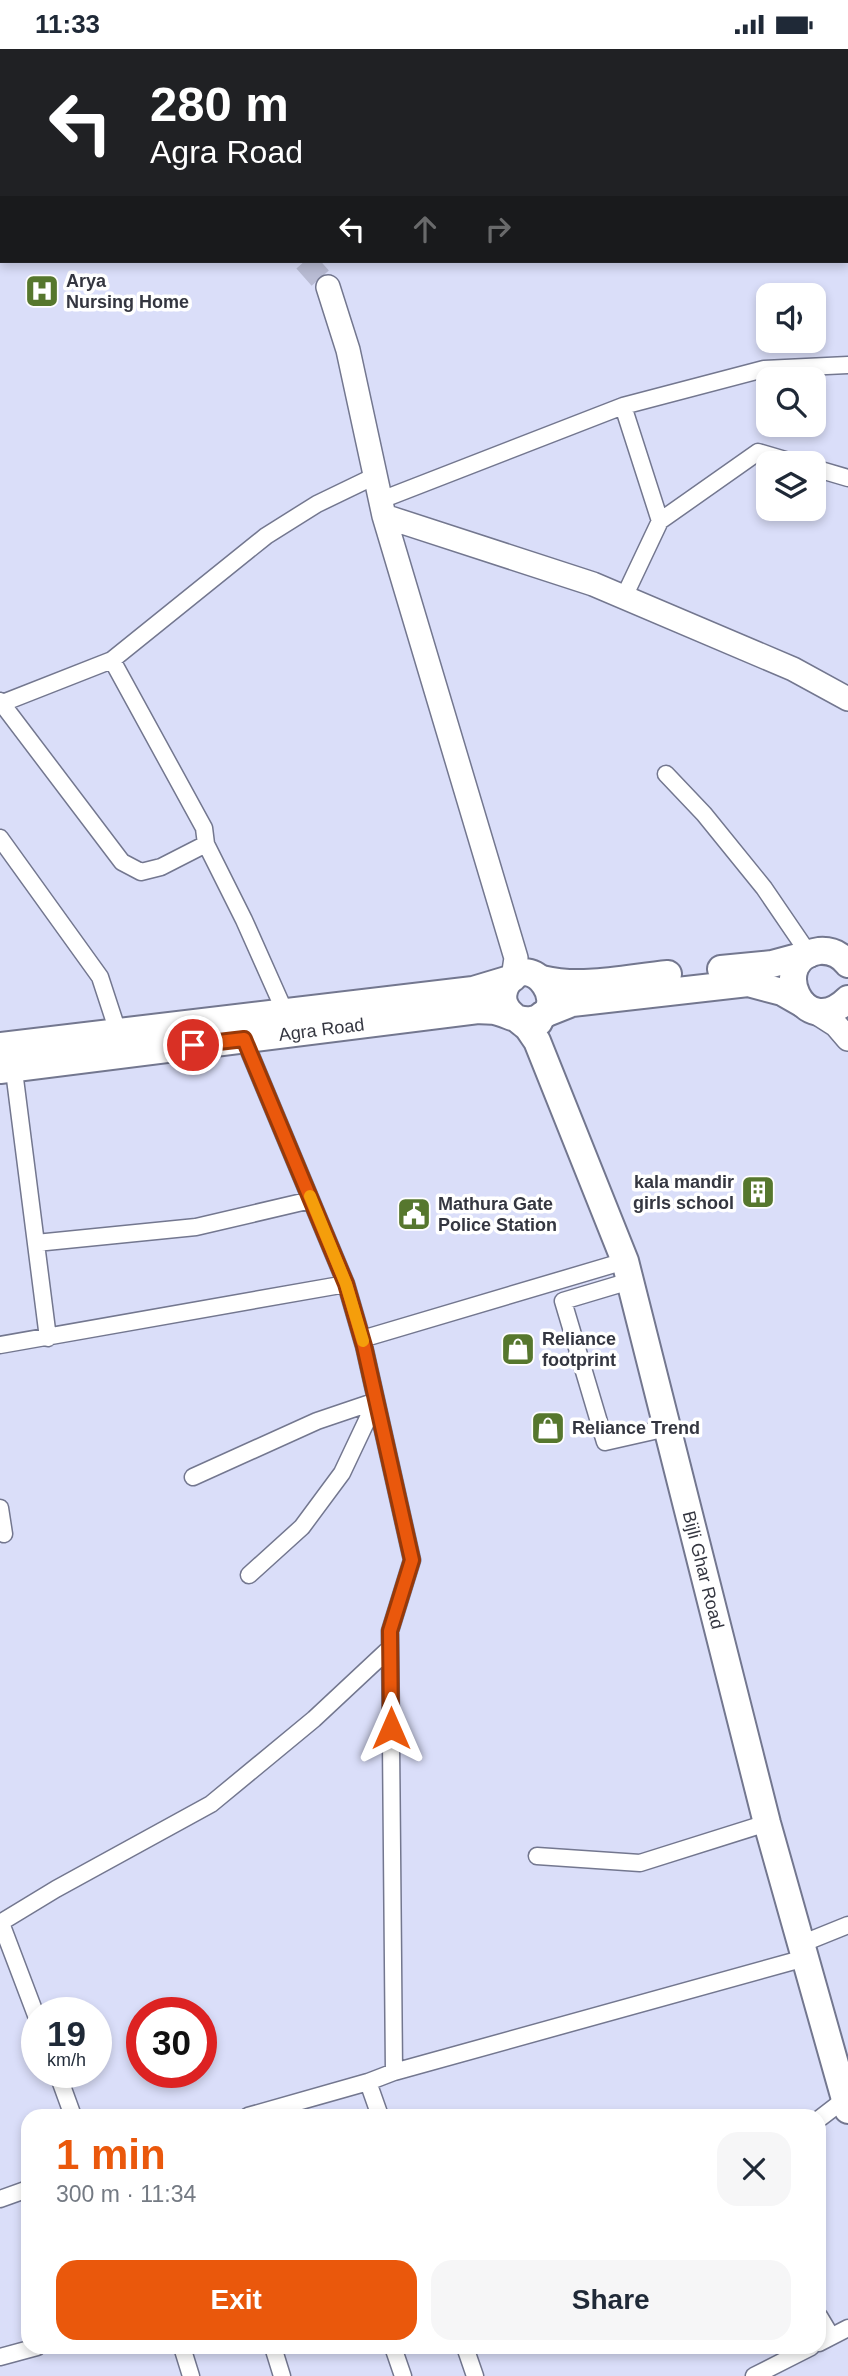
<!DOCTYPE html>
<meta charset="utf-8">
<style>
:root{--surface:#fff;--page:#f6f6f7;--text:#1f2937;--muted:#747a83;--accent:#ea580c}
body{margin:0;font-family:Arial,sans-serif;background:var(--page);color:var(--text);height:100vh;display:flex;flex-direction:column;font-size:26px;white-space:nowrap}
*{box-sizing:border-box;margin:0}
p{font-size:23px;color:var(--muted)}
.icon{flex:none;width:38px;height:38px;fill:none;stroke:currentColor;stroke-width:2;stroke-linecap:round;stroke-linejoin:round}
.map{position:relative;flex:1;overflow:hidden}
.details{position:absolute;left:21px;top:2060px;width:805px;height:245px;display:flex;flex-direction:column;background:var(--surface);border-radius:21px;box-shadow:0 4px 10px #0003}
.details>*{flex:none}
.banner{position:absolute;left:0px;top:0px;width:849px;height:214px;box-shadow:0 4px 10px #0003;background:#202124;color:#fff;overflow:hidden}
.buttons{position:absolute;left:756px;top:234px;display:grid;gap:14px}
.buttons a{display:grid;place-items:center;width:70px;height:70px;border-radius:14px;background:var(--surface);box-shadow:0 4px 10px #0003;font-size:35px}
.speed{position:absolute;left:21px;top:1948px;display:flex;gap:14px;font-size:35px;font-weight:700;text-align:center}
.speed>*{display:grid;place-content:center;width:91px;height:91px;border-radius:50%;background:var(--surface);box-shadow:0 4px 10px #0003;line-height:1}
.speed small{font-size:18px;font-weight:400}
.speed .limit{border:10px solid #d22;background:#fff;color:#111}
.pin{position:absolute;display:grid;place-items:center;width:60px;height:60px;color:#fff;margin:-30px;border:4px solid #fff;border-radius:50%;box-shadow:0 2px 7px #0007}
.me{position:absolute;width:77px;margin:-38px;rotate:0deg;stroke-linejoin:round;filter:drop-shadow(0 0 5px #0008)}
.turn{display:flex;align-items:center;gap:24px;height:147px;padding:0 35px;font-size:32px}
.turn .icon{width:91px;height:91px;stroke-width:2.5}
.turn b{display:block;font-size:49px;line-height:60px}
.lanes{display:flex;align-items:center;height:66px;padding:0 35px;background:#0003;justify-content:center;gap:35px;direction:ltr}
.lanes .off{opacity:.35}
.round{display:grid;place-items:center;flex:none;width:74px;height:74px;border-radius:21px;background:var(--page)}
.summary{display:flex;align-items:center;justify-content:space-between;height:119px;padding:0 35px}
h1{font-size:42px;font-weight:700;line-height:52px;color:var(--accent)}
.primary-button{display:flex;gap:14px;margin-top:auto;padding:14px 35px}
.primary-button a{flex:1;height:80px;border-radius:21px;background:var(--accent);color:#fff;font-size:28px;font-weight:700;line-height:80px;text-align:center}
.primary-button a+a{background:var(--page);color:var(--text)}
.status{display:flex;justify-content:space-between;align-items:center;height:49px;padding:0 35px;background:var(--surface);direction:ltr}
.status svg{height:19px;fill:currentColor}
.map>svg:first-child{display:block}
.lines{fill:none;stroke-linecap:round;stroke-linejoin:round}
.secondary-tunnel{stroke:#b9bcd4;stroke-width:23;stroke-dasharray:23 11;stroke-linecap:butt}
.minor-casing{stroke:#73778f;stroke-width:19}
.tertiary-casing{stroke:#73778f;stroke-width:24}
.secondary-casing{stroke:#73778f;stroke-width:26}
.primary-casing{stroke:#73778f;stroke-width:30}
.minor{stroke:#fff;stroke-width:16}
.tertiary{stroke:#fff;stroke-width:21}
.secondary{stroke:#fff;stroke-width:23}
.primary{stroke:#fff;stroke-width:26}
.route-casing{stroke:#983908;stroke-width:18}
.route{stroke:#ea580c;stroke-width:12}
.slow{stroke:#f59e0b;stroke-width:12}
.labels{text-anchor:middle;stroke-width:7;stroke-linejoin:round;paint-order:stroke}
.poi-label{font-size:18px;font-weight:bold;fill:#343640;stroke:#fff;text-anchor:start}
.street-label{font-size:18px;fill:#343640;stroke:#fff}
</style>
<div class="status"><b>11:33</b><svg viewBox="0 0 49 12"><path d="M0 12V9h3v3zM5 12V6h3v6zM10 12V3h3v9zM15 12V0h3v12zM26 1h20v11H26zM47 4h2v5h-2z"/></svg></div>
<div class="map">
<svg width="848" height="2327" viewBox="0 0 848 2327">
<rect width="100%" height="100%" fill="#dadef9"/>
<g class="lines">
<path class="secondary-tunnel" d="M305,212L328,238"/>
<g class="minor-casing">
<path id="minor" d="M708,0V2
M292,2V0
M623,357L660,472
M814,419L848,429
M381,451L623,357L764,320L848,316
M624,548L660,472L758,403L799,415
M112,611L266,487L317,455L375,427
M0,652L122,813L141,823L161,818L206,795
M0,655L112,611L204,779L206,795L244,871L285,963
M666,725L704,765L764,839L809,905
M0,789L100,928L118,983
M244,990L346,1235
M13,1014L48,1289
M36,1194L196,1178L311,1151
M630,1232L563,1252L605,1393L667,1379
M362,1290L625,1212
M0,1296L346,1235L364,1297L412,1511L390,1582L394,2023
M193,1428L317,1372L376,1352L342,1424L302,1478L249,1526
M0,1459L4,1485
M537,1807L640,1814L767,1774
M0,1874L56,1840L211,1755L314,1670L390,1599
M1,1874L37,1969
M801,1895L848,1876
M57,2023L73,2067
M368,2033L380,2067
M248,2067L368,2033L394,2023L805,1909
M819,2070L845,2050
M0,2150L28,2140
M819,2267L831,2287
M819,2294L848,2279
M182,2298L191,2327
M273,2298L282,2327
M393,2298L403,2327
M465,2298L475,2327
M0,2308L37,2298
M754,2327L811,2298"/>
</g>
<g class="tertiary-casing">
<path id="tertiary" d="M537,2L541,0"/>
</g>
<g class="secondary-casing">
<path id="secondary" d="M0,170H2
M328,238L348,301L384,467L516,909L513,929
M384,467L593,535L793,620L848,650
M811,960L836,976L848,990"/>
</g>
<g class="primary-casing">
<g id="primary">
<path d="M848,915C841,906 831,901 819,902C767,909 802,995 848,950"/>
<path d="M721,920L772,915L809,905"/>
<path d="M542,930C582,940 627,929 668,925"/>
<path d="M539,973L542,966L572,954L748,934L782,943L803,955"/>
<path d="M0,997L473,941L513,929"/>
<path id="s1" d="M0,1021L478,961C483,962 489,961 494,962C506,964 518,973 531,971C576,963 531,897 507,935C503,941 502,950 505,956C509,966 520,971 528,979C531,983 534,988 537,992L625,1212L767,1774L848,2061"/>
</g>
</g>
<use href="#minor" class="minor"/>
<use href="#tertiary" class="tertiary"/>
<use href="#secondary" class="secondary"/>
<use href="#primary" class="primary"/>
</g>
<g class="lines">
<g class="route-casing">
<path id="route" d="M193,996L244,990L346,1235L364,1297L412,1511L390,1582L391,1679"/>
</g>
<use href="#route" class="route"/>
<path class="slow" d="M310,1147L346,1235L363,1292"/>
</g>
<defs>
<g id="hospital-square" transform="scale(1.75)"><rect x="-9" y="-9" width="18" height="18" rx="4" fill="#56772e" stroke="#fff"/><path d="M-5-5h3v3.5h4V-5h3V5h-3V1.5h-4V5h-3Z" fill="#fff"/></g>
<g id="building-square" transform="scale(1.75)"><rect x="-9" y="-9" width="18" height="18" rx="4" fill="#56772e" stroke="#fff"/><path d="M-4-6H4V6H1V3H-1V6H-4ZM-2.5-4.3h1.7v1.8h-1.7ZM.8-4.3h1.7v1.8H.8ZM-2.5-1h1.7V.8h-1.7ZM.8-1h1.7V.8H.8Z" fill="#fff"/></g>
<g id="civic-square" transform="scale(1.75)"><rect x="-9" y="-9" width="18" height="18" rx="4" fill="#56772e" stroke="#fff"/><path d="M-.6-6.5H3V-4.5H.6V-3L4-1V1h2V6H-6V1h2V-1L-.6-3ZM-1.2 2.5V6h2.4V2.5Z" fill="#fff"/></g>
<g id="shop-square" transform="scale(1.75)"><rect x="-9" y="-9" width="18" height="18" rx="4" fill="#56772e" stroke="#fff"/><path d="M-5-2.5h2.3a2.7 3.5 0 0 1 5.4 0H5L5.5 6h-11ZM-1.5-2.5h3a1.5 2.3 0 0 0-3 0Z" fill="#fff"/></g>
</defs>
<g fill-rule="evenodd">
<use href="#hospital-square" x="42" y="242"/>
<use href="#building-square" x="758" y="1143"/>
<use href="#civic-square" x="414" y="1165"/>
<use href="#shop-square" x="518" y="1300"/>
<use href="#shop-square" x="548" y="1379"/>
</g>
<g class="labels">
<g class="poi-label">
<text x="66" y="238">Arya<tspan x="66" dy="21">Nursing Home</tspan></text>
<text x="734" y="1139" text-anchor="end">kala mandir<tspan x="734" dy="21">girls school</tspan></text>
<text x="438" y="1161">Mathura Gate<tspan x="438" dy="21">Police Station</tspan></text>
<text x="542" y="1296">Reliance<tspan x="542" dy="21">footprint</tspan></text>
<text x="572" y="1385">Reliance Trend</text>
</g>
<g class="street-label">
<text dy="6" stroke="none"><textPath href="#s1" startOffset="324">Agra Road</textPath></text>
<text dy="6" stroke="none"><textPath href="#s1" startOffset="1256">Bijli Ghar Road</textPath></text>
</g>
</g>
</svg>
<div class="buttons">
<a><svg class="icon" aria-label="sound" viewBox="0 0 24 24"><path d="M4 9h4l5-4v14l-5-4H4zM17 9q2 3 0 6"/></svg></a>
<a><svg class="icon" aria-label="search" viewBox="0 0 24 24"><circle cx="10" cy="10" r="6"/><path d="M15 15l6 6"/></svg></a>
<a><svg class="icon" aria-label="layers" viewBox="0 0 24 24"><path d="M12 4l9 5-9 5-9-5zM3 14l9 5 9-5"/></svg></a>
</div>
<div class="speed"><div>19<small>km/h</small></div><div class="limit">30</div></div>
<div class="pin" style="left:193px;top:996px;background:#d93025"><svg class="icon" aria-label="arrive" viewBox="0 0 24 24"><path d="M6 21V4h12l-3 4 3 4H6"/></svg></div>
<svg class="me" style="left:391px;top:1679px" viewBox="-20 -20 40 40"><path d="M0-17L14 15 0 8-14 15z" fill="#ea580c" stroke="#fff" stroke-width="4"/></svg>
<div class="banner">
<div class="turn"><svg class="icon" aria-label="left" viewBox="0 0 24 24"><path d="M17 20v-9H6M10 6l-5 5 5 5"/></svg><div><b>280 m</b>Agra Road</div></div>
<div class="lanes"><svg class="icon" aria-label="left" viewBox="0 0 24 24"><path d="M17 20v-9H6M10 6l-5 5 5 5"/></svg><svg class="icon off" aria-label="ahead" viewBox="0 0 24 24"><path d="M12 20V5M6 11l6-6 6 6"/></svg><svg class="icon off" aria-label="right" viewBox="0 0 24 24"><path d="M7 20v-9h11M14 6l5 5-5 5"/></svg></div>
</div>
<section class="details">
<div class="summary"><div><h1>1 min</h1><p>300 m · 11:34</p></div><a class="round"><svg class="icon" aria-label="close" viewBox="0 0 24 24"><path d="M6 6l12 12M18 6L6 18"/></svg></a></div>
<div class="primary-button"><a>Exit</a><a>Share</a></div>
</section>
</div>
